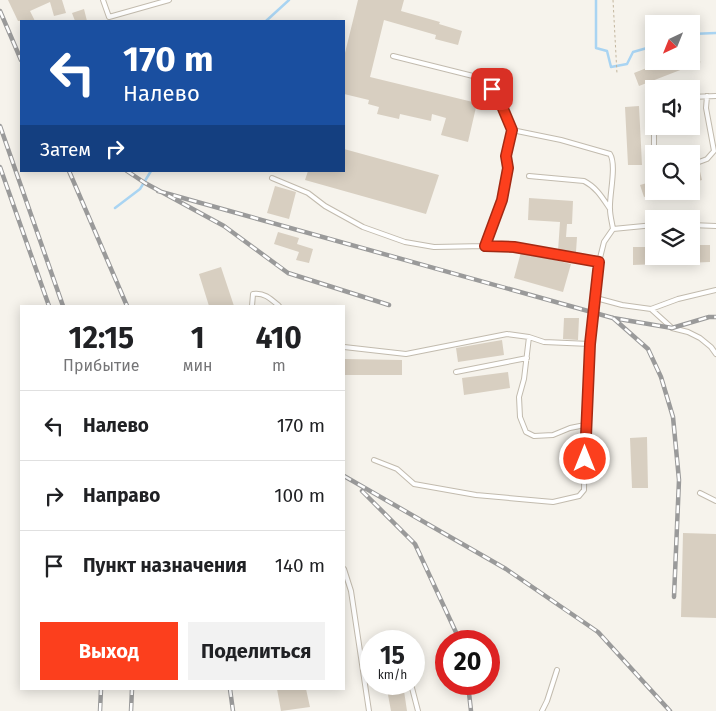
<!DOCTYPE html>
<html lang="ru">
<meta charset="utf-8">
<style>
:root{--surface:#fff;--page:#f2f2f2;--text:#202124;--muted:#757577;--line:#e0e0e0;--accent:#fc3f1d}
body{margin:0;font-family:"Fira Sans",sans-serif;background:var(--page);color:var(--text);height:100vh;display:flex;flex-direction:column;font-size:19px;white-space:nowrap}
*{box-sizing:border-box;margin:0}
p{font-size:16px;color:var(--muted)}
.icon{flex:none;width:28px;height:28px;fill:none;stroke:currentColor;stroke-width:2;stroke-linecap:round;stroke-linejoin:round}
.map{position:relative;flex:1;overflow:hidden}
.side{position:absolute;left:20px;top:305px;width:325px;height:385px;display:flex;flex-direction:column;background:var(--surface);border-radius:0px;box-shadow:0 2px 12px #0003}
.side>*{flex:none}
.top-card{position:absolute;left:20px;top:20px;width:325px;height:152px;border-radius:0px;box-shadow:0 2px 12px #0003;background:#1a4fa0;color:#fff;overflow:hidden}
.needle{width:32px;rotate:223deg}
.controls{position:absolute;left:645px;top:15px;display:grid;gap:10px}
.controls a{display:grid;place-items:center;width:55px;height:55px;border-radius:0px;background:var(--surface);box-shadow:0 2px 12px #0003;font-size:25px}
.speed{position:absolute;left:360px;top:630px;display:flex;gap:10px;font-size:25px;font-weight:700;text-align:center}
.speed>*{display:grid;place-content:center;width:65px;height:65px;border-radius:50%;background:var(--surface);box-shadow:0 2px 12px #0003;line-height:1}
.speed small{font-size:12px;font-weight:400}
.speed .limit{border:8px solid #d22;background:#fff;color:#111}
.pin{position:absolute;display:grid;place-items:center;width:42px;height:42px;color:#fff;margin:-21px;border-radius:10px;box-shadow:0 2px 8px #0006}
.me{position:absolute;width:55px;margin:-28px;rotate:0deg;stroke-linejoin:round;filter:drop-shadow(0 0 4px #0008)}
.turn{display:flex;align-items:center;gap:18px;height:105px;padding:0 20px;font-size:22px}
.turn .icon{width:65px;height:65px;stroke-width:2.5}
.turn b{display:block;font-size:35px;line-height:42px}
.then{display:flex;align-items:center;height:48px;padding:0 20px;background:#0003;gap:10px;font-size:19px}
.eta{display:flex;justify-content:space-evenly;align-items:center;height:85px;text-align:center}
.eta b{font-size:30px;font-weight:700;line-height:35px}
.cta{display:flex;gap:10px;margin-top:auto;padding:10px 20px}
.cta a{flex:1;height:58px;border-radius:0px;background:var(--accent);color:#fff;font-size:20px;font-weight:700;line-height:58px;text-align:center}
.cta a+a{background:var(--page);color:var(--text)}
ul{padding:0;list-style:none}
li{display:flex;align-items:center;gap:15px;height:70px;padding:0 20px;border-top:1px solid var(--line)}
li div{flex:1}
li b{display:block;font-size:19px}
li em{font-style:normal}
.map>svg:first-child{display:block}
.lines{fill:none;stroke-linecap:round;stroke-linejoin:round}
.stream{stroke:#a9d4f2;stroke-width:2.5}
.building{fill:#d8cfc1}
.lane-casing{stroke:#c2bbae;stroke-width:6}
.path{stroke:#c4b79f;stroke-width:1;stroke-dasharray:2.5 2.5;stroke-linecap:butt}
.lane{stroke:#fff;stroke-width:4}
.rail-casing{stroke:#9a9a9a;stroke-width:4.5}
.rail{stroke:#fff;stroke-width:2.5;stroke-dasharray:8;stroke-linecap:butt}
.route-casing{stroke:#a42913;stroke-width:12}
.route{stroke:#fc3f1d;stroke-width:9}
</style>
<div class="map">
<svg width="716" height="711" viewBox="0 0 716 711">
<rect width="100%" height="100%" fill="#f6f3ec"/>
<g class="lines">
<path class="stream" d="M596,0V48L607,51L611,67L627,64L633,52L654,46
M266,21L289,0
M691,34L716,33
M115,208L140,189L151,171"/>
</g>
<path class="building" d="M8,0H62L66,13L54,16L50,2L30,11L35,21H18Z
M358,0H404L401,11L440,22L439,24L462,31L458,45L435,39L436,35L384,20L370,77L477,103L468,142L441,135L446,118L432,114L431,121L400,114L399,119L377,114L379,107L368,104L369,100L344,94V57Z
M84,9L87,21H75L72,13Z
M691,42L699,61L701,62L639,86L634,73L664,61H691Z
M639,106L642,165H628L625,107Z
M344,149L439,175L426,214L305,180L308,171H344Z
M699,167L702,180L691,183V170Z
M654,181V194L644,197L640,185Z
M275,186L296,192L289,219L267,213Z
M529,198L573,201L572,224H567L566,237H577L576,252L558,251L560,222L528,220Z
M278,232L299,238L297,244L313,249L309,263L296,260L299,252L274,244Z
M691,245H710V262L633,265V247H654V256H691Z
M521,252L571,264L563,292L514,278Z
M221,267L234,306H209L199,274Z
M564,318H579L578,340L563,339Z
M502,340L504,355L458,362L456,348Z
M344,359L402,360V375H344Z
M508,372L510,388L464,395L462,378Z
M647,437L648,488H632L630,438Z
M683,533L716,534V618L681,617Z
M386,684H403L407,711H391Z
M277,689H306L310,707L281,711Z"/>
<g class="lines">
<g class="lane-casing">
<path id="lane" d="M103,0L109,17L169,0
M393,56L485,79L499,99L512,130
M691,97L716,96
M654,108V166
M691,165L707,159L714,151L706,108L707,96
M529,176L584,181C596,187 602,197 610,209
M272,178L308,193L325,206L363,227L405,242L434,247L485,246L502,200L508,168L506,156L512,130L561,140L610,154C617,165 609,196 610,209C610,216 612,222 613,229
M691,225L716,226
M485,246L514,247L599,262
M596,298L622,305L651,309L672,328L688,332L700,338L711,347L716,354
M252,306L253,294C264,292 271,299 279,306
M651,309L678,299L716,290
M529,337L524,379L519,397L520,417L526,432L534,436L553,435L570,428L585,425
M344,347L406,354L507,334L529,337L544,342L590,344L599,262L604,242L613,229L654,225
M456,372L527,358
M374,460L397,469L414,484L476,495L553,502L579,496L584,490L585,425L590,344
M700,493L716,501
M344,569L351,591L369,711
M411,684L418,711
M542,711L547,701L557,670"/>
</g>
<path class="path" d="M613,0L617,74"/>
<use href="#lane" class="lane"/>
<g class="rail-casing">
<path id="rail" d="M0,11L21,60
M0,126L63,306
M0,167L49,306
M69,171L127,306
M127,171L145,183L224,226L288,273L389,305
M158,191L613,318L672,328L709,317H716
M613,318L648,349L661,377L673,417L679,480L674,597
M344,476L506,569L598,632L670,711
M362,491L415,544L460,641
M468,684L471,711
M230,689L233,711
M100,711L101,689
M131,711L132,689"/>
</g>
<use href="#rail" class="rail"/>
</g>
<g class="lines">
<g class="route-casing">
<path id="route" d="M492,89L499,99L512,130L506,156L508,168L502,200L485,246L514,247L599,262L590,344L585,459"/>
</g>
<use href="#route" class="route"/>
</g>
</svg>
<div class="controls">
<a><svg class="needle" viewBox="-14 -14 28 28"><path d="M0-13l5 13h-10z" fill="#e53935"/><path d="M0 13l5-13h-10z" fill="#757577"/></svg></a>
<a><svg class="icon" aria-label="sound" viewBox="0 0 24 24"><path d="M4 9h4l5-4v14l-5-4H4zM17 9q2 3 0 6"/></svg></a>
<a><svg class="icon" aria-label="search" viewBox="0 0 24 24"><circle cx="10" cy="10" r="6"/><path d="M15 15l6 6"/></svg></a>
<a><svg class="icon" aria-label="layers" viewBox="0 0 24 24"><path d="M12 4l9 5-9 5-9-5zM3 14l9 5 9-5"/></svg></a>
</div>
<div class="speed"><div>15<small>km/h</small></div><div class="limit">20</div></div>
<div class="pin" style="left:492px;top:89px;background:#d93025"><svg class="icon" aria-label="arrive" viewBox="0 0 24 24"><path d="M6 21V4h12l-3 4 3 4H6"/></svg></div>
<svg class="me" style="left:585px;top:459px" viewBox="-20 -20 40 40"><circle r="17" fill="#fc3f1d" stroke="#fff" stroke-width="3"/><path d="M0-11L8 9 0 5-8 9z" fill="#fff"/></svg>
<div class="top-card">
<div class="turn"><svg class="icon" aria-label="left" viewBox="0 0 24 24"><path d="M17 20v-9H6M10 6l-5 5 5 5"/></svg><div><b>170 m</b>Налево</div></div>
<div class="then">Затем<svg class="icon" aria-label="right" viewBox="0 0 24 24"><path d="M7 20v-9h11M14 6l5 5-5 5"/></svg></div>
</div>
<section class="side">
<div class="eta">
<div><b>12:15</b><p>Прибытие</p></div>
<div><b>1</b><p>мин</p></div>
<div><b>410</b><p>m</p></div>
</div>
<ul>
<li><svg class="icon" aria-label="left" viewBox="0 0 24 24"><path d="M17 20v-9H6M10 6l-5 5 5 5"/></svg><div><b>Налево</b></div><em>170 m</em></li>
<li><svg class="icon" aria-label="right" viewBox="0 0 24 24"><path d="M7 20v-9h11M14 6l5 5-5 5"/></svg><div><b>Направо</b></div><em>100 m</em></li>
<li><svg class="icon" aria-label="arrive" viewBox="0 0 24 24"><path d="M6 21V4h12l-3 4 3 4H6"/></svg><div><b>Пункт назначения</b></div><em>140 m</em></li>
</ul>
<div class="cta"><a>Выход</a><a>Поделиться</a></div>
</section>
</div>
